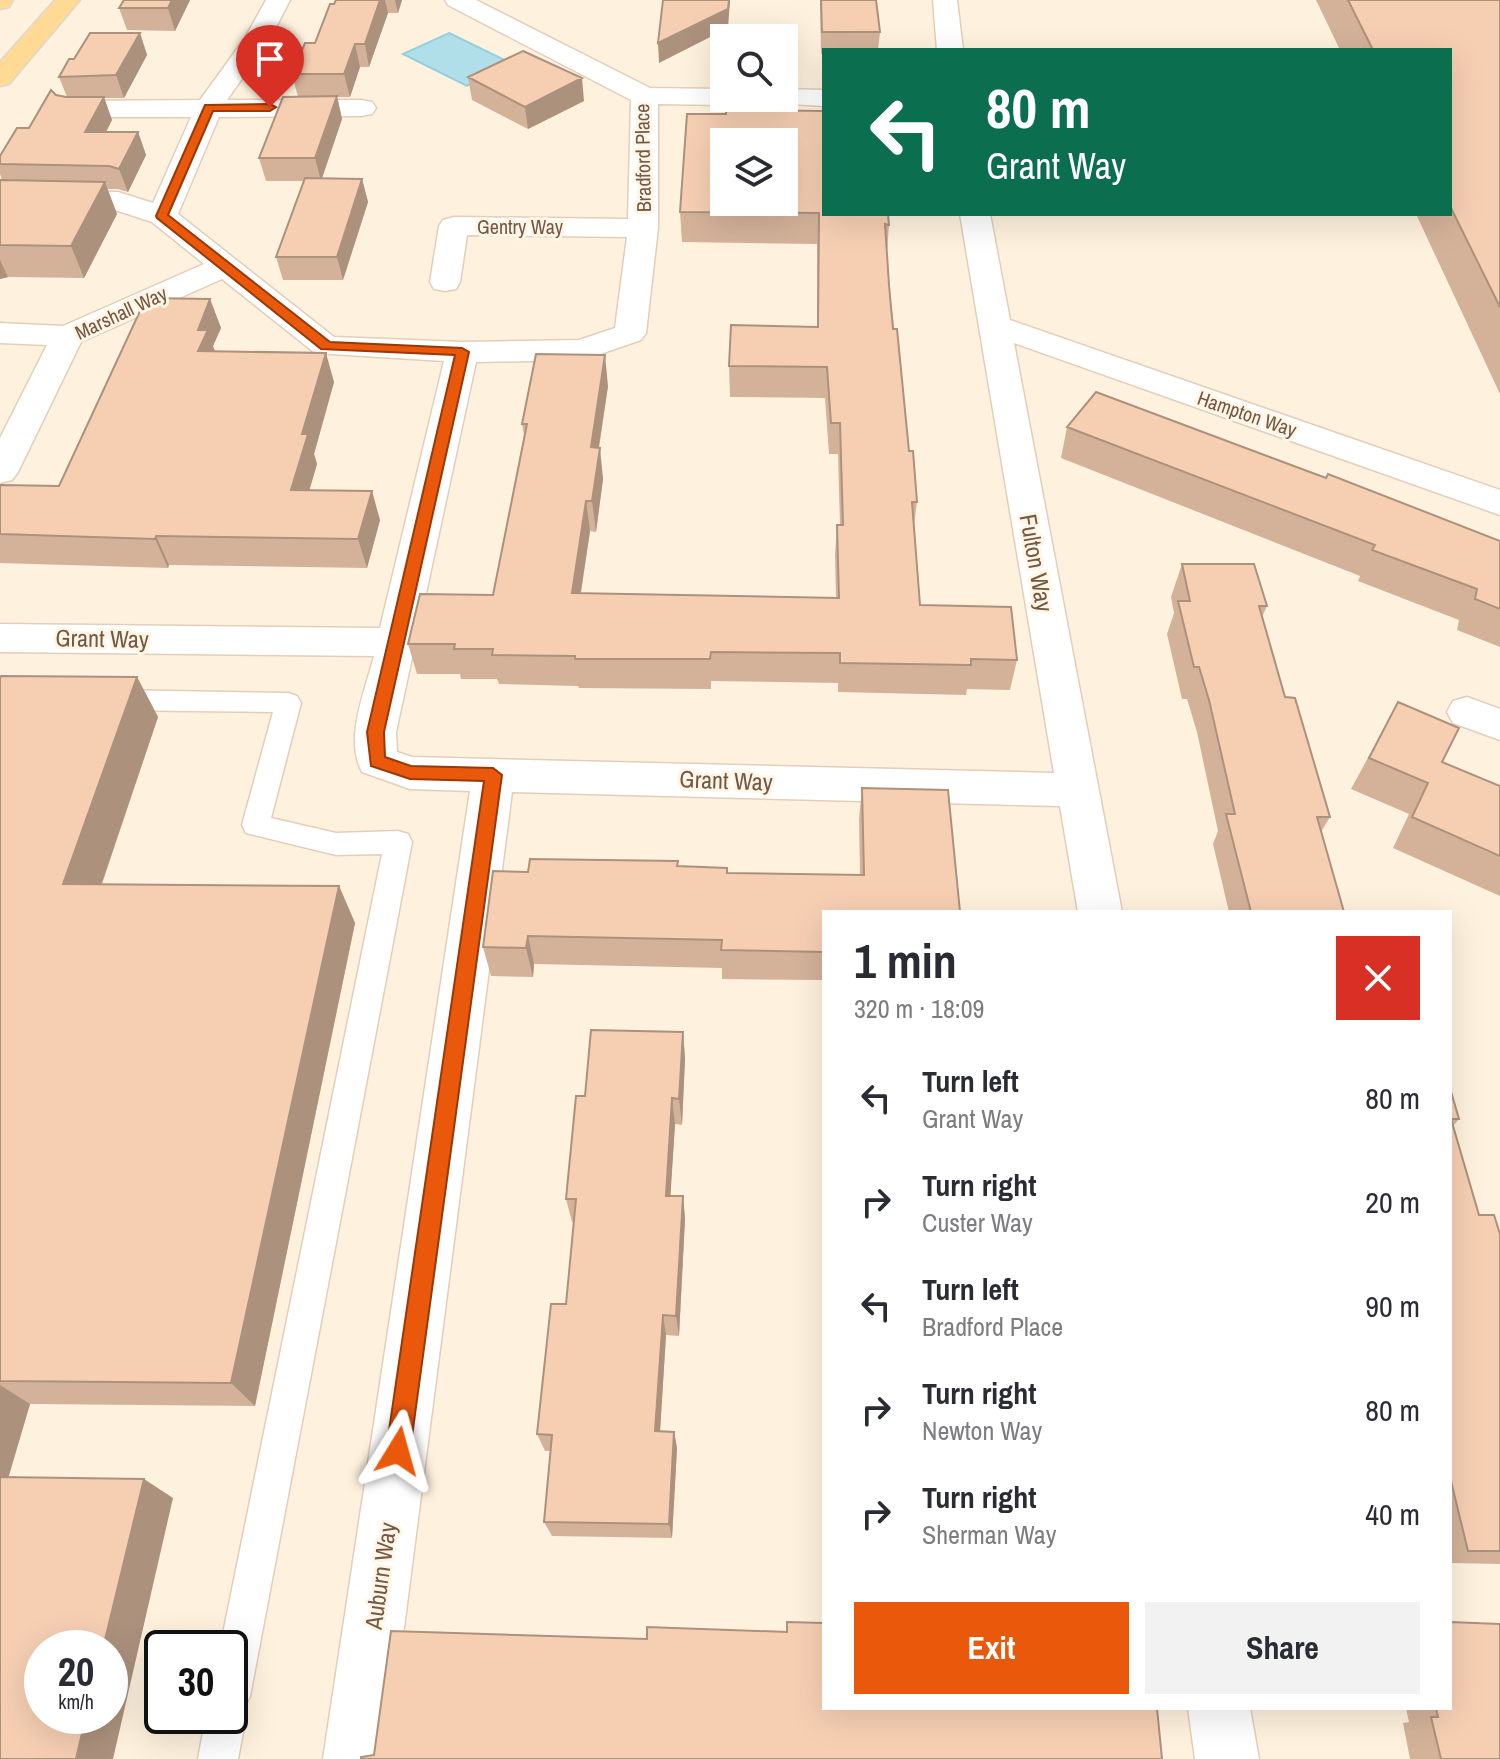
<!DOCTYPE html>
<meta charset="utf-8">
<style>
:root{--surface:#fff;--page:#f2f2f3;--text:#2b2b33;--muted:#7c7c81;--accent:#ea580c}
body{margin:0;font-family:"Archivo Narrow",sans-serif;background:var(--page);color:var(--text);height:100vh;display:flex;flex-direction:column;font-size:30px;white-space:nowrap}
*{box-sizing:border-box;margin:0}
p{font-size:26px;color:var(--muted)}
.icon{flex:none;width:44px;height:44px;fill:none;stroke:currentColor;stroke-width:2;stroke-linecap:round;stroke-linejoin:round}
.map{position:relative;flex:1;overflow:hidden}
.details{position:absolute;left:822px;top:910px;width:630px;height:800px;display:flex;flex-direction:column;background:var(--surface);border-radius:0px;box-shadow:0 8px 32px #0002}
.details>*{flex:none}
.banner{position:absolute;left:822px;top:48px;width:630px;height:168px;border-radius:0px;box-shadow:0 8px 32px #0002;background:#0b6e4f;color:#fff;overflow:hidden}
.controls{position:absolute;left:710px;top:24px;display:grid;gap:16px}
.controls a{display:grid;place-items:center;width:88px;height:88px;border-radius:0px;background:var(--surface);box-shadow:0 8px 32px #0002;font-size:40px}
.speed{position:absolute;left:24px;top:1630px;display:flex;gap:16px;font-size:40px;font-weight:700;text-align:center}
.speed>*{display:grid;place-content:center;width:104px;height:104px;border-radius:50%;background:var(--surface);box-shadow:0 8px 32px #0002;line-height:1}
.speed small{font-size:20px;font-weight:400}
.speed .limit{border:4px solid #111;border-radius:12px;background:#fff;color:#111}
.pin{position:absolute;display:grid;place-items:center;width:68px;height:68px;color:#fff;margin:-82px -34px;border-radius:50% 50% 50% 0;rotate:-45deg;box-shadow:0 0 8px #0007}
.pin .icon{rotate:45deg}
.me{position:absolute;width:88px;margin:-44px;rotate:8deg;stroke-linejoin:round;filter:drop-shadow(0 0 6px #0008)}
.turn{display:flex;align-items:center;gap:28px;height:168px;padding:0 32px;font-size:36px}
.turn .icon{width:104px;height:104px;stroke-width:2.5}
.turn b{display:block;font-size:56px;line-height:68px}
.round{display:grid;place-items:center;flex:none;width:84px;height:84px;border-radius:0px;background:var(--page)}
.head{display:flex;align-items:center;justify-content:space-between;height:136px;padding:0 32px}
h1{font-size:48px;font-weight:700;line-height:60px}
.button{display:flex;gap:16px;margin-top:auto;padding:16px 32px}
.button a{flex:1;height:92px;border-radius:0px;background:var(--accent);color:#fff;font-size:32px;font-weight:700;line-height:92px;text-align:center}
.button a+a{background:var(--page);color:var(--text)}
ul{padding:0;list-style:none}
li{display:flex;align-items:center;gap:24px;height:104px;padding:0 32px}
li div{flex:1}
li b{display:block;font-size:30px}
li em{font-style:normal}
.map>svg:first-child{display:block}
.water{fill:#b1dfe9;stroke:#97cfdb;stroke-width:2}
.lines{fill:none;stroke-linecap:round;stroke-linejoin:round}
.service-casing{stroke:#e3ceb9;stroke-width:3}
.minor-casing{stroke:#e3ceb9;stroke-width:3}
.primary-casing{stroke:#ded7d2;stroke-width:3}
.service{fill:#fff;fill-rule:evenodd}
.minor{fill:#fff;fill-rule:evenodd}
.primary{fill:#ffda94;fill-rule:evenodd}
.wall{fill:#d4b29a}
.shaded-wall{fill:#ac917d}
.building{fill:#f6cfb3;stroke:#ac917d;stroke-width:2;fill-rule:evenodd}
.route{fill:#ea580c;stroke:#983908;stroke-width:2}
.labels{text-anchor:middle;stroke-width:6;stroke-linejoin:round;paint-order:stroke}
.far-street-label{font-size:20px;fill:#765744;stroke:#fff6e6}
.street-label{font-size:24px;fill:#765744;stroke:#fff6e6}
</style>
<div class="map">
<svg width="1500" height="1759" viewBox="0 0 1500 1759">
<rect width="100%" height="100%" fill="#fef2de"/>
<path class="water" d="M449,33L513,64L467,86L403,54Z"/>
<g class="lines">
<g class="service-casing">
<path id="service" d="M113,690L288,693L297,696L301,703L271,818L336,833L398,831L408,834L412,842L250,1696L243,1710L246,1716L238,1759H198L206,1716H230V1648H220L382,854L336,855L246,833L242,825L273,712L113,710L104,707L100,700L104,693Z"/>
</g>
<g class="minor-casing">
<path id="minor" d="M266,0H290L270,39L227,100H362L372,102L376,108L372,114L362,116L219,117L178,214L334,337L462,342L579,340L615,328L627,237L467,235L460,282L456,289L445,291L434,289L430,282L439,226L443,220L454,217L628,219L631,100L448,5L445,0H476L650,88L724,89V98H737L734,103L724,105L658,104V228L646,333L641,340L583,360L476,362L396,732L397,752L412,757L1054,773L960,214H990L1010,320L1500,490V515L1014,343L1122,912H1078L1060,806L512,792L387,1759H323L470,791L410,789L362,772C344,739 365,691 374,656L0,652V624L380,628L444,361L315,353L222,279L81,342L18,472L12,480L0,483V438L47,345L0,343V323L63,326L204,264L152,222L115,210L0,208V190L118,192L153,203L191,117H75L65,115L61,109L65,103L75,101L200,100L245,38Z
M933,0H957L963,50H937Z
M784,89L824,90V106L774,103L771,98H784Z
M1467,697L1500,709V740L1453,723L1447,712L1453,701Z
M1188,1708H1250L1259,1759H1195Z"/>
</g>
<g class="primary-casing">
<path id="primary" d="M0,0H13L9,7L0,9Z
M55,0H80L9,84L0,86V62Z"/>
</g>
<use href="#service" class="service"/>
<use href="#minor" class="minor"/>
<use href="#primary" class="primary"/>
</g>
<path class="wall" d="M124,0H190L175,31L127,30L119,8Z
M336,0H402L398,13H388L369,67H360L350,97H337L342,119L322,178L362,179L368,202L343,280H283L276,257L304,181H266L259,158L298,97L292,74L315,43Z
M820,0H876L880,32L878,50H824V54H821Z
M1316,0H1500V394L1416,214H1450V50H1340Z
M140,33L147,55L124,98H104L112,120L106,132H138L146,155L128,192L118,189H107L117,214L84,278L8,277L0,279V180H2L0,174V156L29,128L56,95L67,97L59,77L74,59Z
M468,77L584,101L528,129L472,100Z
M687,114L889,225L887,252L889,285L909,451L917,502L914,525L920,605L1017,660L1010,690L967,689L966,695L838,692V683L711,681V689L579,688L578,686L499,684L497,679H461L460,674H417L408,644L493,595L524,435L522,424L608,386L599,448L603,479L596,532L590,531L581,593L836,598L835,555L837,525H840L838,454H829L825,398L730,397L729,366L817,327V244L682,242L680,212Z
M210,299L221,328L213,346L215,351L334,382L314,454L317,464L309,490L380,520L367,568L169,565L168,568L0,563V485L59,486Z
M1067,427L1326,478L1500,541V647L1457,630L1459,620L1358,581L1360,576L1061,458Z
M1182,564L1267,606L1262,617L1285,697L1330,817L1321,832L1344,912H1229L1213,844L1218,831L1197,732L1187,699H1182L1167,634L1174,613L1171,597Z
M137,677L158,717L102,884L339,886L355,923L255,1406L30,1404L8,1477L173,1498L0,1759V678Z
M1398,702L1442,762L1500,786V896L1393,848L1409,814L1351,789Z
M862,788L960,912H824V980L722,979V968L534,964L533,977L491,976L483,947L528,872L678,866L727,873L860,875L859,819Z
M683,1032L685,1059L682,1125L675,1124L670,1196H683L685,1219L679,1336L666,1335L660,1431L674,1432L677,1448L672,1538L552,1536L544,1522L551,1451H545L537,1434L566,1304L574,1222H572L566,1199L585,1096Z
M1450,1088L1459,1119L1453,1126L1479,1215L1500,1234V1564L1450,1563Z
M1406,1708H1450L1500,1759H1410L1403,1723L1409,1722Z"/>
<path class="shaded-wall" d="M172,0H190L175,31L168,8Z
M380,0H385L388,13L369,67L365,44Z
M395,0H402L398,13Z
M729,0H730L728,28L659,63L658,43Z
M140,33L147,55L124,98L116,75Z
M355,44L360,67L350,97L344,74Z
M582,78L584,101L528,129L525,107Z
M337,96L342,119L321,181L315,158Z
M104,97L112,120L94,155L85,132Z
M138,132L146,155L128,192L119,169Z
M362,179L368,202L343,280L337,257Z
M105,182L117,214L84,278L71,246Z
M0,260L8,277L0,279Z
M210,299L221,328L213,346L218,360L198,351V330Z
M326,353L334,382L314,454L317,464L301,519L291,490L302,434Z
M605,355L608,386L594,478L591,447Z
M600,448L603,479L596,532L592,501Z
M372,491L380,520L367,568L358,539Z
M586,501L590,531L576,623L572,593Z
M156,536L169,565L168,568L155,539Z
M137,677L158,717L89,921L63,884Z
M339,886L355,923L255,1406L231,1383Z
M528,936L534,964L533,977L526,948Z
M683,1032L685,1059L682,1125L679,1099Z
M672,1098L675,1124L669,1219L666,1196Z
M683,1196L685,1219L679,1336L676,1316Z
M663,1315L666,1335L659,1448L655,1431Z
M0,1385L30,1404L3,1496L0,1494Z
M674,1432L677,1448L672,1538L669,1524Z
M144,1479L173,1498L113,1759H76L86,1716H110V1648H103Z"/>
<path class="building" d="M124,0H172L168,8H119Z
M336,0H380L365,44H355L344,74H292L305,43H315L330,4H334Z
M663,0H729L728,9L658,43Z
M821,0H876L880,32H822Z
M1348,0H1500V307L1450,206V50H1373Z
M90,33H140L116,75L59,77L69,59H74Z
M523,51L582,78L525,107L468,77Z
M51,90L56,95L66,97H104L85,132H138L119,169L109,166L0,164V156L17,128H29Z
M337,96L315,158H259L283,97Z
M726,110L824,111V214H888L889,225L885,224L889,285L893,329H897L909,451H913L917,502H912L920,605L1011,607L1017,660L971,659V665L840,663V653L711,652L710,659H575V656L492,655L493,649H454L455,644H408L420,594L493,595L527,424H522L536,354L605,355L591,447L600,448L592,501H586L572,593L839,598L837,525H843L840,423H831L827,367L729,366L731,325L818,327L819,213L680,212L687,114H726ZM724,142H784V202H724Z
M305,178L362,179L337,257H276Z
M0,180L105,182L71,246L0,245Z
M146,298L210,299L198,330H208L198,351L326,353L302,434H308L291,490L372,491L358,539L156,536L155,539L0,534V485L59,486Z
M1096,392L1326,478L1328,474L1500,541V609L1475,599L1477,589L1372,550L1375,545L1067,427Z
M1182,564H1254L1267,606H1259L1285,697L1295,698L1330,817H1317L1344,912H1251L1226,814H1235L1209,700L1199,667H1194L1178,601H1190Z
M1,676L137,677L63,884L339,886L231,1383L0,1381V678Z
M1398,702L1459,728L1442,762L1500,786V856L1412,817L1428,783L1369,758Z
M862,788L948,790L960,912H824V952L721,950L722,940L528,936L526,948L483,947L493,871L528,872L530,859L678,861L677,866L727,868V873L864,875Z
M591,1030L683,1032L679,1099L672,1098L666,1196H683L676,1316L663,1315L655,1431L674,1432L669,1524L544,1522L552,1435L537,1434L551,1304H566L576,1199H566L576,1096H585Z
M1450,1088L1459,1119H1451L1479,1215H1494L1500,1234V1551H1468L1450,1477Z
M0,1477L144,1479L103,1648H42V1716H86L76,1759H0Z
M787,1622L824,1623V1708H1157L1162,1759H361V1757L374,1755L391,1631L647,1639V1627L787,1632Z
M1450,1622L1500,1624V1759H1441L1431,1717H1438L1436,1708H1450Z"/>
<path class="route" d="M205,105L270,104L276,107L270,111H213L168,215L330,342L462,348L469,352L384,732L385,757L411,766L493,768L502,775L410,1451L406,1460L398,1463L390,1460L386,1451L484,781L410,779L371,766L367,732L455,355L321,349L157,218L156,216Z"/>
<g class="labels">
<g class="far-street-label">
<text transform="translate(643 158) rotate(-91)" y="7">Bradford Place</text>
<text x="520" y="234">Gentry Way</text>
<text transform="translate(121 313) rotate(-25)" y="7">Marshall Way</text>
<text transform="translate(1247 414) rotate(19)" y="7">Hampton Way</text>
</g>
<g class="street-label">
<text transform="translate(1036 563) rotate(80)" y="8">Fulton Way</text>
<text transform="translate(102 639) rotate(1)" y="8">Grant Way</text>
<text transform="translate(726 781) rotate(2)" y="8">Grant Way</text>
<text transform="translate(381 1576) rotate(-82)" y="8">Auburn Way</text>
</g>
</g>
</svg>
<div class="controls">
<a><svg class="icon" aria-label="search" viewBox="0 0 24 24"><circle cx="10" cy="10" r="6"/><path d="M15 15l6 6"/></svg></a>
<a><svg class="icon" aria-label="layers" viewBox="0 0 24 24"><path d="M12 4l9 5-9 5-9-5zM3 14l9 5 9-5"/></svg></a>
</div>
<div class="speed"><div>20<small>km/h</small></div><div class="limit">30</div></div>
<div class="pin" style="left:270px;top:107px;background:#d93025"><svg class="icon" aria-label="arrive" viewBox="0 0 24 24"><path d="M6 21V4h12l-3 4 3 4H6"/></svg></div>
<svg class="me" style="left:398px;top:1451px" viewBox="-20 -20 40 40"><path d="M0-17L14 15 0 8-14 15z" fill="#ea580c" stroke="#fff" stroke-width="4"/></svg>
<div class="banner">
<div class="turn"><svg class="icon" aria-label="left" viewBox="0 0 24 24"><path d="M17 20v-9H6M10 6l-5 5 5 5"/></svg><div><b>80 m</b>Grant Way</div></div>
</div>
<section class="details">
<div class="head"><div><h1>1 min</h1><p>320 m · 18:09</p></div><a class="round" style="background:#d93025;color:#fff"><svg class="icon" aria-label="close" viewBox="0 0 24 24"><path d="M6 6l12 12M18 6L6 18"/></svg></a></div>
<ul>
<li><svg class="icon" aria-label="left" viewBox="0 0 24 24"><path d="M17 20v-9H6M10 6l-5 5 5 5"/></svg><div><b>Turn left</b><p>Grant Way</p></div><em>80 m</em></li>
<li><svg class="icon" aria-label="right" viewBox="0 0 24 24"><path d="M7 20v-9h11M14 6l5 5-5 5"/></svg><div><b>Turn right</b><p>Custer Way</p></div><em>20 m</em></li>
<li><svg class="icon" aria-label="left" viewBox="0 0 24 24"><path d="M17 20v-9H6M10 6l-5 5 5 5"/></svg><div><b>Turn left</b><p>Bradford Place</p></div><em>90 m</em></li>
<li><svg class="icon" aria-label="right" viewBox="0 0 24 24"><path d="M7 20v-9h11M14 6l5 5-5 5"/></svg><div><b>Turn right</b><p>Newton Way</p></div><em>80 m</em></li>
<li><svg class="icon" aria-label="right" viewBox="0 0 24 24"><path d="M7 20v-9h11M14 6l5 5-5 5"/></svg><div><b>Turn right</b><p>Sherman Way</p></div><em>40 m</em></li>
</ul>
<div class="button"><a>Exit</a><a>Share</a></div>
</section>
</div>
